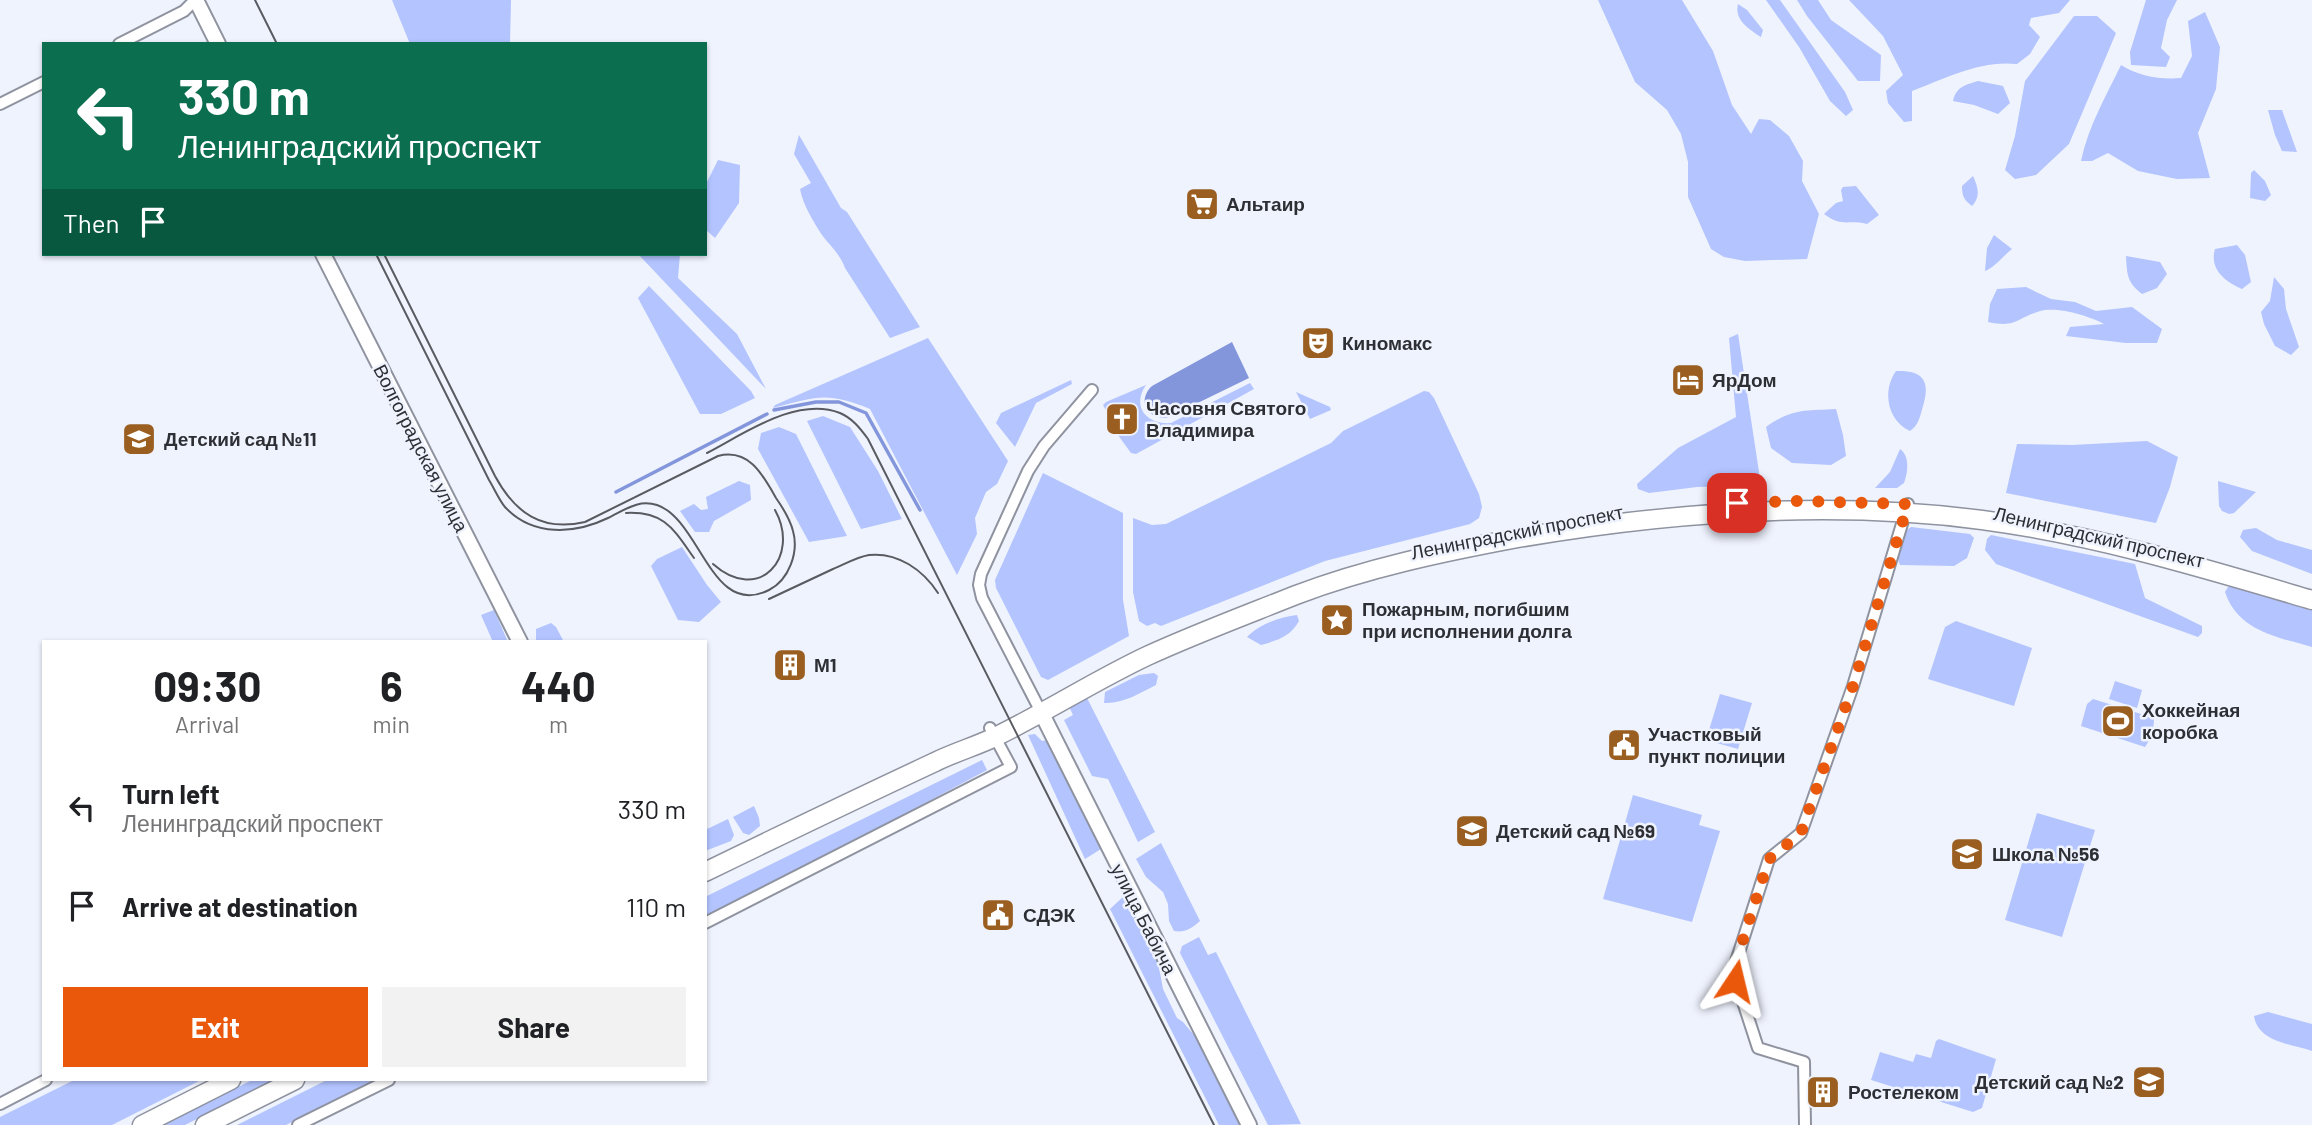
<!DOCTYPE html>
<meta charset="utf-8">
<style>
:root{--surface:#fff;--page:#f2f2f2;--text:#202124;--muted:#757577;--accent:#ea580c}
body{margin:0;font-family:Barlow,sans-serif;background:var(--page);color:var(--text);height:100vh;display:flex;flex-direction:column;font-size:26px;white-space:nowrap}
*{box-sizing:border-box;margin:0}
p{font-size:23px;color:var(--muted)}
.icon{flex:none;width:38px;height:38px;fill:none;stroke:currentColor;stroke-width:2;stroke-linecap:round;stroke-linejoin:round}
.map{position:relative;flex:1;overflow:hidden}
.details{position:absolute;left:42px;top:640px;width:665px;height:441px;display:flex;flex-direction:column;background:var(--surface);border-radius:0px;box-shadow:0 2px 5px #0004}
.details>*{flex:none}
.top-card{position:absolute;left:42px;top:42px;width:665px;height:214px;border-radius:0px;box-shadow:0 2px 5px #0004;background:#0b6e4f;color:#fff;overflow:hidden}
.pin{position:absolute;display:grid;place-items:center;width:60px;height:60px;color:#fff;margin:-30px;border-radius:14px;box-shadow:0 4px 10px #0006}
.me{position:absolute;width:77px;margin:-38px;rotate:10deg;stroke-linejoin:round;filter:drop-shadow(0 0 5px #0008)}
.turn{display:flex;align-items:center;gap:24px;height:147px;padding:0 21px;font-size:32px}
.turn .icon{width:91px;height:91px;stroke-width:2.5}
.turn b{display:block;font-size:49px;line-height:60px}
.then{display:flex;align-items:center;height:66px;padding:0 21px;background:#0003;gap:14px;font-size:26px}
.eta{display:flex;justify-content:space-evenly;align-items:center;height:119px;text-align:center}
.eta b{font-size:42px;font-weight:700;line-height:49px}
.primary-button{display:flex;gap:14px;margin-top:auto;padding:14px 21px}
.primary-button a{flex:1;height:80px;border-radius:0px;background:var(--accent);color:#fff;font-size:28px;font-weight:700;line-height:80px;text-align:center}
.primary-button a+a{background:var(--page);color:var(--text)}
ul{padding:0;list-style:none}
li{display:flex;align-items:center;gap:21px;height:98px;padding:0 21px}
li div{flex:1}
li b{display:block;font-size:26px}
li em{font-style:normal}
.map>svg:first-child{display:block}
.green{fill:#b3c4ff}
.water{fill:#8396db}
.lines{fill:none;stroke-linecap:round;stroke-linejoin:round}
.stream{stroke:#8396db;stroke-width:3.5}
.minor-casing{stroke:#8f93a0;stroke-width:14}
.tertiary-casing{stroke:#8f93a0;stroke-width:18}
.primary-casing{stroke:#8f93a0;stroke-width:21}
.minor{stroke:#fff;stroke-width:10}
.tertiary{stroke:#fff;stroke-width:14}
.primary{stroke:#fff;stroke-width:18}
.tram{stroke:#595b61;stroke-width:2}
.route{stroke:#ea580c;stroke-width:12;stroke-dasharray:0 21.6}
.labels{text-anchor:middle;stroke-width:5;stroke-linejoin:round;paint-order:stroke}
.poi-label{font-size:19px;font-weight:bold;fill:#2d2f34;stroke:#eff3fe;text-anchor:start}
.street-label{font-size:19px;fill:#2d2f34;stroke:#eff3fe}
</style>
<div class="map">
<svg width="2312" height="1125" viewBox="0 0 2312 1125">
<rect width="100%" height="100%" fill="#eff3fe"/>
<path class="green" d="M392,0H511L510,44H410Z
M1598,0H1682L1713,51L1732,105L1751,134L1759,119L1770,120L1789,136L1803,161L1802,181L1819,214L1807,259L1745,261L1724,257L1711,249L1688,197V162L1681,134L1667,110L1635,82Z
M1766,0H1780L1845,92L1853,110L1846,116L1830,101L1799,47Z
M1797,0H1818L1831,20L1881,55L1880,81H1858L1807,16Z
M1849,0H2070L2059,13L2031,18L2029,25L2040,37L2030,54L2017,64C1980,60 1946,78 1912,91V121L1904,122L1888,103L1886,91L1903,75L1883,36Z
M2146,0H2177L2167,20L2161,48L2170,57L2166,67L2131,65L2130,52Z
M1738,4L1747,10L1763,30L1761,37C1749,29 1734,20 1738,4Z
M2205,12L2220,47L2216,89L2198,133L2210,178L2177,179L2138,171L2108,153L2092,161H2081C2088,127 2106,96 2121,65C2138,76 2161,80 2181,78L2192,56L2188,21Z
M2074,16H2097L2116,33L2069,144L2036,175L2015,179L2005,170L2015,136L2025,81Z
M1978,81L2003,86L2010,103L1998,114L1974,105L1953,101C1956,87 1965,85 1978,81Z
M2268,110H2282L2297,152L2282,151L2275,135Z
M799,135L841,208L847,212L920,327L890,338L845,268C840,254 831,247 822,235C813,221 803,205 800,189L811,183L794,154Z
M718,160L740,165L739,203L715,238L705,229V186Z
M2254,170L2265,181L2271,195L2265,201L2250,198L2251,173Z
M1973,176C1978,187 1981,196 1972,206C1964,200 1962,196 1962,186Z
M1856,186L1879,215L1867,224C1847,219 1843,228 1824,214L1836,203L1843,201L1841,190L1843,187Z
M1994,235L2012,249C2003,256 1995,267 1985,271L1987,248Z
M2237,245L2245,255L2251,282L2242,289C2225,282 2209,269 2215,249Z
M638,254H680L678,278L737,334L766,389Z
M2126,256L2160,262L2167,274L2157,288L2142,294C2127,282 2127,275 2126,256Z
M2274,277L2284,289L2286,309L2299,347L2291,355L2275,346L2264,324L2261,312L2270,301Z
M649,286L751,391L755,398L721,414H700L638,298Z
M2026,287L2051,299L2075,302L2096,311L2132,307L2162,329L2157,343H2126L2066,336L2070,327L2104,324C2090,316 2057,306 2040,311C2015,319 2017,328 1988,322L1990,304L1997,289Z
M1738,334L1761,485L1697,487L1649,493L1638,489L1637,484L1678,448L1736,417L1729,338Z
M928,338L1008,461L997,484L986,492L975,518L977,534L957,575L870,409C826,391 817,397 773,408L775,405Z
M1896,371C1922,370 1931,380 1923,406C1920,416 1919,425 1910,431C1887,420 1882,391 1896,371Z
M1071,380L1072,384L1036,403L1015,447L996,423L1001,413Z
M1250,383L1254,389L1136,454L1131,453L1118,435L1136,425L1126,404L1107,412L1103,405L1106,402L1146,385C1131,407 1147,425 1171,423Z
M1424,391L1429,392L1434,398L1479,494L1482,507L1479,518L1470,524L1325,561L1161,626L1155,623L1147,626L1139,621L1133,592V518L1152,525L1166,524L1331,443L1343,431Z
M1296,392L1330,407L1331,410L1310,419Z
M1836,409L1843,435L1846,456L1831,465L1792,463L1771,448L1766,427C1793,408 1805,411 1836,409Z
M823,416L850,427L878,471L902,519L861,529L807,421Z
M779,427L796,434L847,536L809,542L758,449L761,433Z
M2147,441L2178,457L2170,487L2156,523L2006,493L2017,444L2072,445Z
M1900,449C1910,456 1908,472 1904,483L1897,488H1875L1890,472Z
M1043,473L1123,513V600L1129,636L1048,680L1041,677L996,588L995,580Z
M739,481L750,485L751,500L714,521L709,532H695L680,511L694,504L701,510L708,509L706,497Z
M2218,481L2256,492L2234,513L2229,514L2222,511L2219,506Z
M1911,527L1970,534L1974,538L1967,558L1954,566L1900,565C1894,553 1900,533 1911,527Z
M2256,528L2277,540L2312,550V574L2252,551L2240,537L2243,530Z
M1991,535L2135,564L2145,598L2202,626V633L2198,637L1996,564L1985,550L1987,539Z
M682,547L707,585L721,602L699,622L678,620L651,566L657,559Z
M2228,587H2236L2312,609V647C2277,637 2238,631 2225,592Z
M494,610L508,642H493L481,615Z
M1297,615L1299,621C1290,637 1278,640 1261,645L1247,637C1259,624 1280,617 1297,615Z
M1956,621L2032,648L2014,706L1928,679L1945,627Z
M551,623L556,627L564,642H536V629Z
M1154,673L1158,676L1156,685C1140,693 1123,704 1104,703L1105,692L1139,675Z
M2115,681L2142,690L2137,708L2109,699Z
M1084,692L1155,832L1138,842L1108,779L1092,776L1064,720L1073,715L1067,702Z
M1720,694L1752,703L1738,749L1706,740Z
M2093,699L2154,718C2154,728 2151,739 2145,747L2081,726L2087,704Z
M1035,734L1042,741L1048,740L1101,849L1085,859L1028,735Z
M982,760L987,770L787,877L705,916V897Z
M1633,795L1702,815L1699,825L1720,831L1692,922L1603,899Z
M754,806L759,818L760,826L749,835L743,833L733,817Z
M2037,813L2095,830L2062,937L2005,920Z
M728,819L734,835L731,841L705,851V830Z
M1161,843L1200,921C1192,928 1185,933 1174,931L1169,921L1168,904L1163,892L1146,877L1136,859Z
M1124,896L1127,898L1157,956L1163,989L1177,1018L1183,1022L1200,1042L1242,1125H1219L1110,909Z
M1199,937L1208,955L1216,952L1301,1124L1268,1125L1180,953L1182,946Z
M2268,1012L2312,1024V1051C2291,1044 2258,1042 2254,1016Z
M1939,1039L1996,1059L1982,1108L1973,1112L1871,1080L1880,1052L1913,1062L1916,1054L1931,1058L1936,1041Z
M74,1080H201L112,1125H0V1117Z
M252,1080H274L185,1125H163Z
M327,1080H376L286,1125H237Z"/>
<path class="water" d="M1232,342L1249,378L1169,417C1148,421 1136,401 1152,386Z"/>
<g class="lines">
<path class="stream" d="M774,410L816,402H839L866,413L920,510
M616,492L767,414"/>
<g class="minor-casing">
<path id="minor" d="M119,44L184,11L195,0
M0,104L44,82
M1041,712L982,598L979,585L981,574L1028,471L1044,446L1092,390
M705,923L1011,767L990,728
M0,1104L46,1080
M298,1125L389,1080
M1805,1125L1804,1062L1758,1048L1733,971L1769,859L1801,833L1812,802L1853,686L1908,504"/>
</g>
<g class="tertiary-casing">
<path id="tertiary" d="M196,0L218,44
M323,254L520,642
M1041,712L1249,1125"/>
</g>
<g class="primary-casing">
<path id="primary" d="M705,872C781,835 858,798 935,762C955,752 977,746 997,736C1048,711 1096,680 1147,656C1195,634 1246,615 1296,595C1367,568 1443,552 1518,538C1670,512 1828,500 1982,520C2095,535 2203,568 2312,600
M142,1125L231,1080
M205,1125L295,1080"/>
</g>
<use href="#minor" class="minor"/>
<use href="#tertiary" class="tertiary"/>
<use href="#primary" class="primary"/>
<path class="tram" d="M255,0L277,44
M376,254L489,480C494,488 499,500 505,507C533,537 575,534 608,518C625,510 638,499 657,505C701,520 711,619 769,590C789,580 799,552 793,531C790,519 783,508 776,498C763,475 749,448 718,456L585,522C542,532 515,513 495,476L384,254
M707,453C744,434 796,396 840,413C852,418 860,428 868,439L1214,1125
M626,513C665,511 674,530 694,558
M713,564C759,605 801,557 775,510
M769,599C790,589 812,579 833,569C845,564 857,557 869,555C898,552 923,570 938,593"/>
</g>
<g class="lines">
<path class="route" d="M1735,981L1733,971L1769,859L1801,833L1806,818L1853,686L1908,504L1798,501L1737,503"/>
</g>
<defs>
<g id="supermarket-square" transform="scale(1.75)"><rect x="-9" y="-9" width="18" height="18" rx="4" fill="#9a5e20" stroke="#eff3fe"/><path d="M-6-5.5h2.5l.6 2H6L4.5 2H-2.5L-4.4-4H-6ZM-1.5 3.2a1.3 1.3 0 1 0 .1 0ZM3 3.2a1.3 1.3 0 1 0 .1 0Z" fill="#fff"/></g>
<g id="theatre-square" transform="scale(1.75)"><rect x="-9" y="-9" width="18" height="18" rx="4" fill="#9a5e20" stroke="#eff3fe"/><path d="M-5-5.5Q0-4 5-5.5V0Q5 5 0 6Q-5 5-5 0ZM-3.3-2.5H-1v1.5H-3.3ZM1-2.5H3.3v1.5H1ZM-2.8 1Q0 5.5 2.8 1Z" fill="#fff"/></g>
<g id="hotel-square" transform="scale(1.75)"><rect x="-9" y="-9" width="18" height="18" rx="4" fill="#9a5e20" stroke="#eff3fe"/><path d="M-6-4.5h1.5V1H6V5H4.5V3h-9V5H-6ZM-4 0a1.8 1.8 0 1 1 3.6 0ZM.5 0V-2.5h3Q6-2.5 6 0Z" fill="#fff"/></g>
<g id="church-square" transform="scale(1.75)"><rect x="-9" y="-9" width="18" height="18" rx="4" fill="#9a5e20" stroke="#eff3fe"/><path d="M-1.2-6h2.4v3.5h3.3v2.4h-3.3V6h-2.4V-.1h-3.3v-2.4h3.3Z" fill="#fff"/></g>
<g id="school-square" transform="scale(1.75)"><rect x="-9" y="-9" width="18" height="18" rx="4" fill="#9a5e20" stroke="#eff3fe"/><path d="M0-5L7-2L0 1L-7-2ZM-4 1L0 2.5L4 1V4Q0 6-4 4Z" fill="#fff"/></g>
<g id="sight-square" transform="scale(1.75)"><rect x="-9" y="-9" width="18" height="18" rx="4" fill="#9a5e20" stroke="#eff3fe"/><path d="M0-6L1.8-2.2L6-1.7L2.9 1.2L3.7 5.4L0 3.3L-3.7 5.4L-2.9 1.2L-6-1.7L-1.8-2.2Z" fill="#fff"/></g>
<g id="building-square" transform="scale(1.75)"><rect x="-9" y="-9" width="18" height="18" rx="4" fill="#9a5e20" stroke="#eff3fe"/><path d="M-4-6H4V6H1V3H-1V6H-4ZM-2.5-4.3h1.7v1.8h-1.7ZM.8-4.3h1.7v1.8H.8ZM-2.5-1h1.7V.8h-1.7ZM.8-1h1.7V.8H.8Z" fill="#fff"/></g>
<g id="stadium-square" transform="scale(1.75)"><rect x="-9" y="-9" width="18" height="18" rx="4" fill="#9a5e20" stroke="#eff3fe"/><path d="M0-5a6.5 5 0 1 0 0 10a6.5 5 0 1 0 0-10ZM-3.5-1.8h7v3.6h-7Z" fill="#fff"/></g>
<g id="civic-square" transform="scale(1.75)"><rect x="-9" y="-9" width="18" height="18" rx="4" fill="#9a5e20" stroke="#eff3fe"/><path d="M-.6-6.5H3V-4.5H.6V-3L4-1V1h2V6H-6V1h2V-1L-.6-3ZM-1.2 2.5V6h2.4V2.5Z" fill="#fff"/></g>
</defs>
<g fill-rule="evenodd">
<use href="#supermarket-square" x="1202" y="204"/>
<use href="#theatre-square" x="1318" y="343"/>
<use href="#hotel-square" x="1688" y="380"/>
<use href="#church-square" x="1122" y="419"/>
<use href="#school-square" x="139" y="439"/>
<use href="#sight-square" x="1337" y="620"/>
<use href="#building-square" x="790" y="665"/>
<use href="#stadium-square" x="2118" y="721"/>
<use href="#civic-square" x="1624" y="745"/>
<use href="#school-square" x="1472" y="831"/>
<use href="#school-square" x="1967" y="854"/>
<use href="#civic-square" x="998" y="915"/>
<use href="#school-square" x="2149" y="1082"/>
<use href="#building-square" x="1823" y="1092"/>
</g>
<g class="labels">
<g class="poi-label">
<text x="1226" y="211">Альтаир</text>
<text x="1342" y="350">Киномакс</text>
<text x="1712" y="387">ЯрДом</text>
<text x="1146" y="415">Часовня Святого<tspan x="1146" dy="22">Владимира</tspan></text>
<text x="164" y="446">Детский сад №11</text>
<text x="1362" y="616">Пожарным, погибшим<tspan x="1362" dy="22">при исполнении долга</tspan></text>
<text x="814" y="672">М1</text>
<text x="2142" y="717">Хоккейная<tspan x="2142" dy="22">коробка</tspan></text>
<text x="1648" y="741">Участковый<tspan x="1648" dy="22">пункт полиции</tspan></text>
<text x="1496" y="838">Детский сад №69</text>
<text x="1992" y="861">Школа №56</text>
<text x="1023" y="922">СДЭК</text>
<text x="2124" y="1089" text-anchor="end">Детский сад №2</text>
<text x="1848" y="1099">Ростелеком</text>
</g>
<g class="street-label">
<text transform="translate(421 448) rotate(63)" y="7">Волгоградская улица</text>
<text transform="translate(1517 532) rotate(-11)" y="7">Ленинградский проспект</text>
<text transform="translate(2099 537) rotate(13)" y="7">Ленинградский проспект</text>
<text transform="translate(1144 919) rotate(63)" y="7">улица Бабича</text>
</g>
</g>
</svg>
<div class="pin" style="left:1737px;top:503px;background:#d93025"><svg class="icon" aria-label="arrive" viewBox="0 0 24 24"><path d="M6 21V4h12l-3 4 3 4H6"/></svg></div>
<svg class="me" style="left:1735px;top:981px" viewBox="-20 -20 40 40"><path d="M0-17L14 15 0 8-14 15z" fill="#ea580c" stroke="#fff" stroke-width="4"/></svg>
<div class="top-card">
<div class="turn"><svg class="icon" aria-label="left" viewBox="0 0 24 24"><path d="M17 20v-9H6M10 6l-5 5 5 5"/></svg><div><b>330 m</b>Ленинградский проспект</div></div>
<div class="then">Then<svg class="icon" aria-label="arrive" viewBox="0 0 24 24"><path d="M6 21V4h12l-3 4 3 4H6"/></svg></div>
</div>
<section class="details">
<div class="eta">
<div><b>09:30</b><p>Arrival</p></div>
<div><b>6</b><p>min</p></div>
<div><b>440</b><p>m</p></div>
</div>
<ul>
<li><svg class="icon" aria-label="left" viewBox="0 0 24 24"><path d="M17 20v-9H6M10 6l-5 5 5 5"/></svg><div><b>Turn left</b><p>Ленинградский проспект</p></div><em>330 m</em></li>
<li><svg class="icon" aria-label="arrive" viewBox="0 0 24 24"><path d="M6 21V4h12l-3 4 3 4H6"/></svg><div><b>Arrive at destination</b></div><em>110 m</em></li>
</ul>
<div class="primary-button"><a>Exit</a><a>Share</a></div>
</section>
</div>
